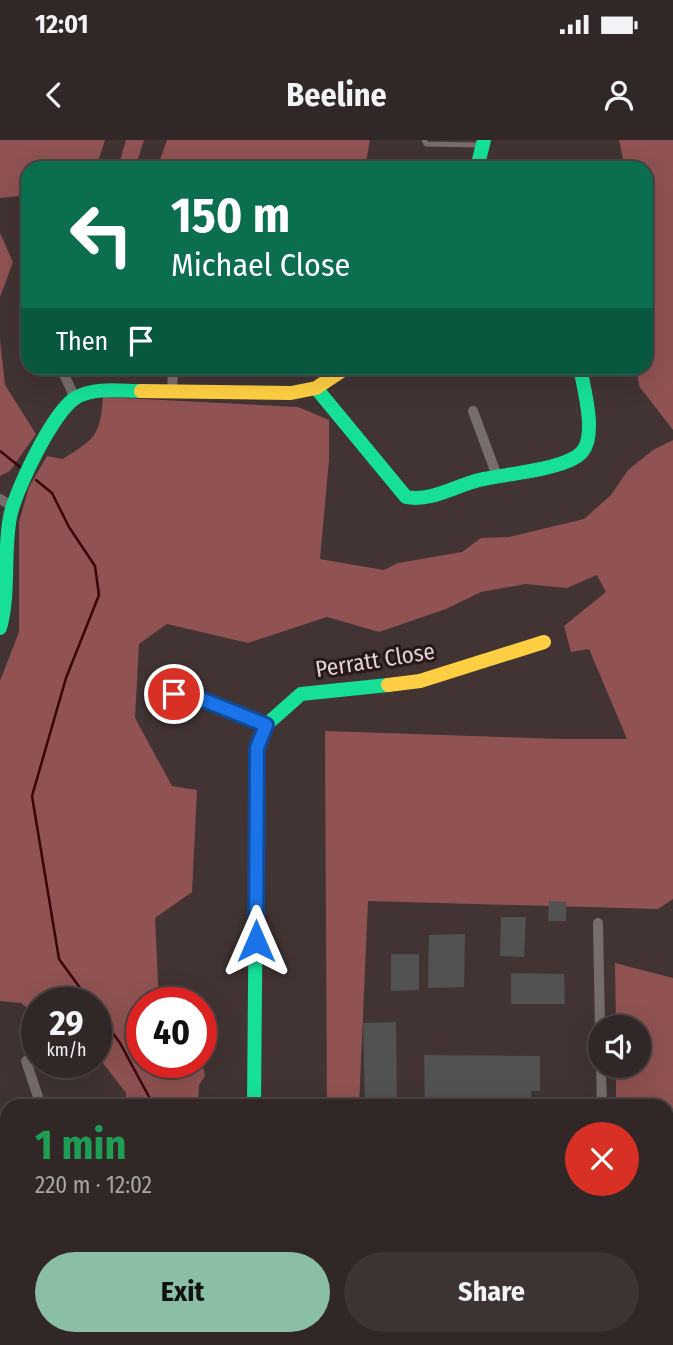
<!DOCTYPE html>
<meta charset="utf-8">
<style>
:root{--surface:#312726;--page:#3d3332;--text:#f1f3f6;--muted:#a8a5a7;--line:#4c4443;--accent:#8abfa5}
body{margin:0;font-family:"Fira Sans Condensed",sans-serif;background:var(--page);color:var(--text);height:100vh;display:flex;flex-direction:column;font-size:26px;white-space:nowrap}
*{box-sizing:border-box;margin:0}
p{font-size:23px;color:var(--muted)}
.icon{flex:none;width:38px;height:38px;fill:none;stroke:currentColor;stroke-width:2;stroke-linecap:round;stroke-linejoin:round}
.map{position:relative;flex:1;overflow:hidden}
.drawer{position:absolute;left:0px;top:959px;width:674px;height:247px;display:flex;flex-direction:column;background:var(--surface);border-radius:21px 21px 0 0;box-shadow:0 7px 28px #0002,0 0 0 2px var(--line)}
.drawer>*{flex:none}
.hud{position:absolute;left:21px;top:21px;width:632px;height:214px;border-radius:21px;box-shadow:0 7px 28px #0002,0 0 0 2px var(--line);background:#0b6e4f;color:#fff;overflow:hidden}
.buttons{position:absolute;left:588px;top:875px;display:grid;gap:14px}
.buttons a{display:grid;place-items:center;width:63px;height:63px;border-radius:50%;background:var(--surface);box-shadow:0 7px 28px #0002,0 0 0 2px var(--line);font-size:35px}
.speed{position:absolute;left:21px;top:847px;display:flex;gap:14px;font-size:35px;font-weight:700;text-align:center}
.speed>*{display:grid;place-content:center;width:91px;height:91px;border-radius:50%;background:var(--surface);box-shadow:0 7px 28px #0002,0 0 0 2px var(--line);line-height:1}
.speed small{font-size:18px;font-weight:400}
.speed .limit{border:10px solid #d22;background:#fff;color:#111}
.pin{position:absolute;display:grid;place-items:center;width:60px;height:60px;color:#fff;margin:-30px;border:4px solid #fff;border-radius:50%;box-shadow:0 2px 7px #0007}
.me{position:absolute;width:77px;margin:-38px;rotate:0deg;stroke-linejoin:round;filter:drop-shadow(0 0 5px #0008)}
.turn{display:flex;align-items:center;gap:24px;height:147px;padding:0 35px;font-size:32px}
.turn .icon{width:91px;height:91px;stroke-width:2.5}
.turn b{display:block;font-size:49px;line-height:60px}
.then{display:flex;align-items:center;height:66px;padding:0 35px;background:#0003;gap:14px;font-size:26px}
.round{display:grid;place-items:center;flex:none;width:74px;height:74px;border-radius:37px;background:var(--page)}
.overview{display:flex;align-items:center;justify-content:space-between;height:119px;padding:0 35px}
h1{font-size:42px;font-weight:700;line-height:52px;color:#1e9e55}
.action{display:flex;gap:14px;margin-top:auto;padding:14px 35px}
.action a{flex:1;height:80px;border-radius:42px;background:var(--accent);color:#111;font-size:28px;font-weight:700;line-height:80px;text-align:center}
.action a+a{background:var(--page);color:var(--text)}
.status{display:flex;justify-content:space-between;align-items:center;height:49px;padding:0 35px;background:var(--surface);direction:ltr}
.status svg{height:19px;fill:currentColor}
header{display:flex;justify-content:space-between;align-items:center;height:91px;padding:0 35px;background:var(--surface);font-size:32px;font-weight:700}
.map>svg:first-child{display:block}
.green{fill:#633e3d}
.forest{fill:#905252}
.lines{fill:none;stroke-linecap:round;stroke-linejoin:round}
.stream{stroke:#3a0509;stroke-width:2.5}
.building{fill:#515251}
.lane{stroke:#786d6d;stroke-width:5}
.street{stroke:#786d6d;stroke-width:10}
.fast{stroke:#16e098;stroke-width:14}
.slow{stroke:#ffcf43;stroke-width:14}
.route-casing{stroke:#114b97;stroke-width:18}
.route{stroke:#1a73e8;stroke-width:12}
.labels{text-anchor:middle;stroke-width:6;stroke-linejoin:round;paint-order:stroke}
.street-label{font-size:23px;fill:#e4d3d2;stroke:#251919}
</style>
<div class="status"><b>12:01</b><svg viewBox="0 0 49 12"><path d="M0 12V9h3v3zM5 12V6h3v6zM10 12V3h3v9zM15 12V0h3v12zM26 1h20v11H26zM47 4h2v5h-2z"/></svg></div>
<header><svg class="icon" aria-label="back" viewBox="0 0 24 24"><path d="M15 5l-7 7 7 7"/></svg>Beeline<svg class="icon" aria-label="person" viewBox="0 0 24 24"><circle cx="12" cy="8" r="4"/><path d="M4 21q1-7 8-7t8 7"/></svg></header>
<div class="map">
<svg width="673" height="1205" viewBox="0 0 673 1205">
<rect width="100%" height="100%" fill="#413433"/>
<path class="green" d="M329,1199H594V1205H329Z"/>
<path class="forest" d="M0,0H105L96,28H28V55L0,58Z
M126,0H144L135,28H118Z
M167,0H370L365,28H157Z
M619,0H673V290L639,246L637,228H646V196L655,171L646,124V28H625Z
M0,93L13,122L0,157Z
M0,199L5,245L36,294L10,331L0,336Z
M103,257L298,267L329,280V320L320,419L384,430L398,423L462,412L481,398L509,397L584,379L611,355L628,330L653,310L673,300V759L658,769L368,761L359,966H327L325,591L564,599H627L589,509L571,512L564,486L606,452L597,435L567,448L526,444L481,452L446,469L379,492L327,477L248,503L167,484L139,504L135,578L172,646L197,650L192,752L155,778L159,863H142V922H201V916L205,936L199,945L198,966H127L126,953L96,914V863H37V876L21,863L0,861V541L19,492V382L29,347L47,316L63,319C95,298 100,297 103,257Z
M615,823L673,838V990H667V966H616V926H639V887H616Z
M148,1199H208L209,1205H141Z"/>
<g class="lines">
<path class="stream" d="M0,311L20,327
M36,340L52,353L69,387L95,426L99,455L66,538L32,656L59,819L91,863
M96,870L120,903L154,966
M188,1205L189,1199"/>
</g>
<path class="building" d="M549,761L566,762V781H548Z
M501,777H526L524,817L500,816Z
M465,794L464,847L428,848L429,795Z
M391,814H419V850L391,851Z
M511,833L564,834L565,864H511Z
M396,882L397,966H365L363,883Z
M424,915L540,916V951H531V966H425Z
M667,987H673V1068H667Z
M667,1161H673V1205H624V1199H667Z"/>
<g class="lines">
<path class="lane" d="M424,0L426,4L480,5"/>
<path class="street" d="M61,228L75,258
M172,253L173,228
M473,271L497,336
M0,359L12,366
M174,554L191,555L266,585
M598,783L600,888
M26,921L41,966
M601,926L602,966
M0,1100L7,1098
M667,1122H673
M106,1199L110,1205
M275,1199L277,1205
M604,1205V1199"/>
<path class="fast" d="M477,28L484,0
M316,248L406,357C431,362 455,346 479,340C502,334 566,330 582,312C597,295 584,249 580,228
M0,488C10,451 3,414 10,377C15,351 54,269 77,257C95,247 121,251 141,251
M254,966L257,609L266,585L301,554L388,545"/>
<path class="slow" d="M141,251L291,253L316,248L346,228
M388,545L420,541L544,502"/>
</g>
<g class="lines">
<g class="route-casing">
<path id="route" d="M174,554L191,555L266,585L257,608L256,801"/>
</g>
<use href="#route" class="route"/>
</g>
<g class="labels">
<g class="street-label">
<text transform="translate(375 520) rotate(-9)" y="8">Perratt Close</text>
</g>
</g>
</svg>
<div class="buttons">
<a><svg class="icon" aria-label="sound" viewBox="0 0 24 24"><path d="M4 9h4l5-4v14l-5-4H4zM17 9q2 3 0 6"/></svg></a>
</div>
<div class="speed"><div>29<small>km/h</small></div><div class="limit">40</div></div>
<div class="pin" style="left:174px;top:554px;background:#d93025"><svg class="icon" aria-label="arrive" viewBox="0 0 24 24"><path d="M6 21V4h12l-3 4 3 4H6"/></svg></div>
<svg class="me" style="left:256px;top:801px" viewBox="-20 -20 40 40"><path d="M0-17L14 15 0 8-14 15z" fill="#1a73e8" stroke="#fff" stroke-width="4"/></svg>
<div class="hud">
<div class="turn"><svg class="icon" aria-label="left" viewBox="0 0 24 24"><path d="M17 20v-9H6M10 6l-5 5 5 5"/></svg><div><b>150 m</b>Michael Close</div></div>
<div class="then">Then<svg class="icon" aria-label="arrive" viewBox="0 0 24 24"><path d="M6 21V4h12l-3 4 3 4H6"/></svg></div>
</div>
<section class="drawer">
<div class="overview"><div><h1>1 min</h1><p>220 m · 12:02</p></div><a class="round" style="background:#d93025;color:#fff"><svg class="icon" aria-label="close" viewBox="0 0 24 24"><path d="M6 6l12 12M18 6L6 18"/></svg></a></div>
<div class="action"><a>Exit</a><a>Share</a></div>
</section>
</div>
